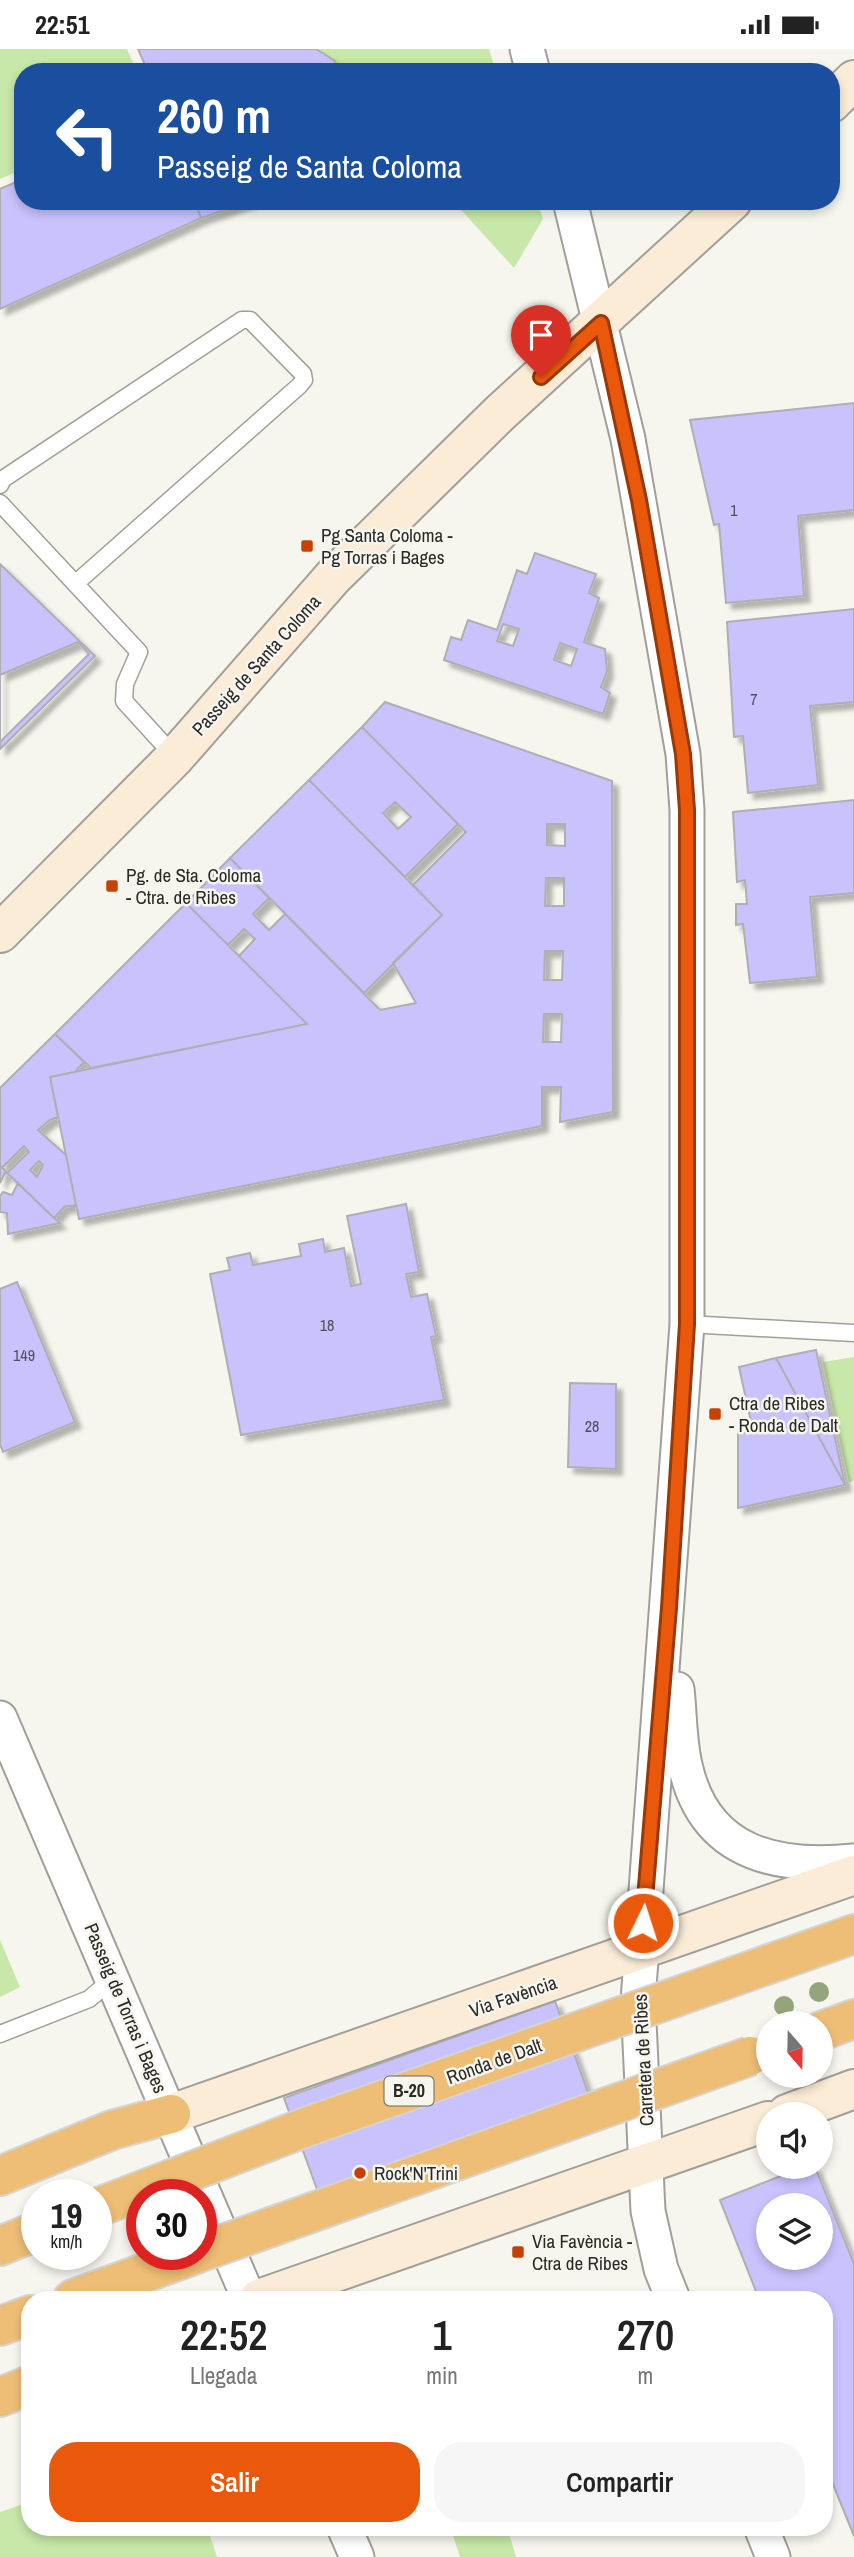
<!DOCTYPE html>
<html lang="es">
<meta charset="utf-8">
<style>
:root{--surface:#fff;--page:#f6f6f6;--text:#222;--muted:#767676;--accent:#ea580c}
body{margin:0;font-family:"Archivo Narrow",sans-serif;background:var(--page);color:var(--text);height:100vh;display:flex;flex-direction:column;font-size:26px;white-space:nowrap}
*{box-sizing:border-box;margin:0}
p{font-size:23px;color:var(--muted)}
.icon{flex:none;width:38px;height:38px;fill:none;stroke:currentColor;stroke-width:2;stroke-linecap:round;stroke-linejoin:round}
.map{position:relative;flex:1;overflow:hidden}
.side{position:absolute;left:21px;top:2242px;width:812px;height:245px;display:flex;flex-direction:column;background:var(--surface);border-radius:28px;box-shadow:0 4px 10px #0003}
.side>*{flex:none}
.top-card{position:absolute;left:14px;top:14px;width:826px;height:147px;border-radius:28px;box-shadow:0 4px 10px #0003;background:#1a4fa0;color:#fff;overflow:hidden}
.needle{width:46px;rotate:160deg}
.controls{position:absolute;left:756px;top:1962px;display:grid;gap:14px}
.controls a{display:grid;place-items:center;width:77px;height:77px;border-radius:50%;background:var(--surface);box-shadow:0 4px 10px #0003;font-size:35px}
.speed{position:absolute;left:21px;top:2130px;display:flex;gap:14px;font-size:35px;font-weight:700;text-align:center}
.speed>*{display:grid;place-content:center;width:91px;height:91px;border-radius:50%;background:var(--surface);box-shadow:0 4px 10px #0003;line-height:1}
.speed small{font-size:18px;font-weight:400}
.speed .limit{border:10px solid #d22;background:#fff;color:#111}
.pin{position:absolute;display:grid;place-items:center;width:60px;height:60px;color:#fff;margin:-72px -30px;border-radius:50% 50% 50% 0;rotate:-45deg;box-shadow:0 0 7px #0007}
.pin .icon{rotate:45deg}
.me{position:absolute;width:77px;margin:-38px;rotate:4deg;stroke-linejoin:round;filter:drop-shadow(0 0 5px #0008)}
.turn{display:flex;align-items:center;gap:24px;height:147px;padding:0 28px;font-size:32px}
.turn .icon{width:91px;height:91px;stroke-width:2.5}
.turn b{display:block;font-size:49px;line-height:60px}
.eta{display:flex;justify-content:space-evenly;align-items:center;height:119px;text-align:center}
.eta b{font-size:42px;font-weight:600;line-height:49px}
.primary-button{display:flex;gap:14px;margin-top:auto;padding:14px 28px}
.primary-button a{flex:1;height:80px;border-radius:28px;background:var(--accent);color:#fff;font-size:28px;font-weight:600;line-height:80px;text-align:center}
.primary-button a+a{background:var(--page);color:var(--text)}
.status{display:flex;justify-content:space-between;align-items:center;height:49px;padding:0 35px;background:var(--surface);direction:ltr}
.status svg{height:19px;fill:currentColor}
.map>svg:first-child{display:block}
.green{fill:#c7e8a8}
.building{fill:#cac2fc;stroke:#afaeb4;stroke-width:2;fill-rule:evenodd;filter:url(#shadow)}
.lines{fill:none;stroke-linecap:round;stroke-linejoin:round}
.lane-casing{stroke:#a19f9a;stroke-width:19}
.street-casing{stroke:#a19f9a;stroke-width:37}
.secondary-casing{stroke:#a19f9a;stroke-width:42}
.highway-casing{stroke:#d4d4d4;stroke-width:42}
.lane{stroke:#fff;stroke-width:16}
.street{stroke:#fff;stroke-width:33}
.secondary{stroke:#faecd6;stroke-width:38}
.highway{stroke:#efbe76;stroke-width:38}
.highway-bridge-casing{stroke:#d4d4d4;stroke-width:42;stroke-linecap:butt}
.highway-bridge{stroke:#efbe76;stroke-width:38}
.tree{fill:#94a47b}
.route-casing{stroke:#983908;stroke-width:18}
.route{stroke:#ea580c;stroke-width:12}
.poi-dot{fill:#c74005;stroke:#f6f5ee;stroke-width:2.5}
.labels{text-anchor:middle;stroke-width:5;stroke-linejoin:round;paint-order:stroke}
.number-label{font-size:16px;fill:#524f5c}
.shield{fill:#f6f5ee;stroke:#676663;stroke-width:2}
.shield-label{font-size:18px;font-weight:bold;fill:#2a2927}
.poi-label{font-size:19px;fill:#2a2927;stroke:#f6f5ee;text-anchor:start}
.street-label{font-size:19px;fill:#2a2927;stroke:#f6f5ee}
</style>
<div class="status"><b>22:51</b><svg viewBox="0 0 49 12"><path d="M0 12V9h3v3zM5 12V6h3v6zM10 12V3h3v9zM15 12V0h3v12zM26 1h20v11H26zM47 4h2v5h-2z"/></svg></div>
<div class="map">
<svg width="854" height="2508" viewBox="0 0 854 2508">
<defs>
<filter id="shadow"><feDropShadow dx="6" dy="6" stdDeviation="2" flood-color="#0004"/></filter>
</defs>
<rect width="100%" height="100%" fill="#f6f5ee"/>
<path class="green" d="M0,0H127L137,23H23V120L0,130Z
M314,0H489L496,23H335Z
M453,152H537L543,170L514,219Z
M854,1308V1432L849,1433L823,1313Z
M0,1891L20,1938L0,1948Z
M30,2453V2478H207L217,2508H0V2463Z
M450,2478H507L516,2508H460Z"/>
<path class="building" d="M138,0H316L335,12L333,23H148Z
M23,130V152H195L201,169L0,260V140Z
M195,152H251L201,169Z
M854,354V461L798,467L804,547L726,554L719,475L714,476L690,371Z
M535,504L596,525L589,544L599,549L584,593L605,600L607,622L601,638L610,644L603,665L444,611L451,588L461,591L468,571L497,581L517,521L527,525ZM503,575L519,580L513,597L497,592ZM560,594L577,600L571,617L554,611Z
M0,515L95,607L0,700Z
M854,560V653L810,657L818,736L748,744L743,687L734,688L727,573Z
M78,593L89,605L0,693V626Z
M385,653L612,732L613,1063L560,1073L561,1038H542V1077L79,1170L50,1028L307,975L239,907L255,890L244,880L228,896L186,854L230,809L269,849L253,865L269,881L285,865L380,961L416,954L393,914L442,866L413,836L466,783L362,678ZM547,775H565V797L547,796ZM546,829H564V857H545ZM545,902H563L562,931H544ZM544,965H562L561,993H543Z
M362,678L458,775L405,828L309,731ZM395,753L411,768L398,780L383,764Z
M309,731L442,866L364,944L230,809Z
M854,751V844L810,848L817,928L750,934L743,875L736,876V855H747L745,831L737,833L733,763Z
M186,854L307,975L91,1019L55,985Z
M55,985L84,1013L75,1023L50,1028L58,1068L50,1071L38,1081L66,1106L76,1156L64,1158L54,1169L7,1124L29,1103L24,1097L2,1119L0,1117V1039ZM39,1112L43,1116L37,1128L30,1121Z
M0,1117L6,1122L0,1134Z
M18,1134L54,1169L60,1174L8,1185L7,1164L0,1163V1147L3,1143L12,1146Z
M406,1155L419,1223L406,1225L411,1248L427,1245L436,1287L431,1288L444,1351L241,1386L210,1225L230,1221L227,1209L250,1204L253,1216L301,1207L299,1195L323,1190L325,1203L344,1199L351,1237L361,1235L347,1167Z
M17,1233L75,1373L3,1403L0,1395V1240Z
M816,1301L845,1436L776,1309Z
M776,1309L845,1436L738,1459V1385L753,1382L739,1318Z
M570,1334L616,1335V1420L568,1418Z
M555,1952L594,2060L323,2157L284,2049Z
M803,2118H815L854,2215V2487L824,2413V2250H759L720,2151ZM768,2156H821V2208H768Z"/>
<g class="lines">
<g class="lane-casing">
<path id="lane" d="M0,436L3,430L242,271H250L303,325L304,331L299,337L76,534
M0,454L139,603L125,635L124,652L175,708
M687,1275L854,1284
M0,1985L89,1950L114,1929"/>
</g>
<g class="street-casing">
<path id="street" d="M527,0L533,23
M570,152L628,390L683,705L687,761V1275L638,1952L648,2162L661,2220L673,2250
M677,1640C680,1665 679,1694 686,1720C706,1804 776,1820 854,1812
M0,1669L249,2250
M344,2478L357,2508
M761,2478L773,2508"/>
</g>
<g class="secondary-casing">
<path id="secondary" d="M831,54L854,31
M0,884L175,708L333,528L500,364L732,152
M171,2065L854,1826
M787,2065L854,2040
M259,2250L768,2072"/>
</g>
<g class="highway-casing">
<path id="highway" d="M724,1931L854,1885
M821,1982L854,1970
M0,2127L112,2081L171,2065
M0,2197L37,2182
M73,2250L196,2205
M0,2277L30,2266
M0,2348L30,2336"/>
</g>
<use href="#lane" class="lane"/>
<use href="#street" class="street"/>
<use href="#secondary" class="secondary"/>
<use href="#highway" class="highway"/>
<g class="highway-bridge-casing">
<path id="highway-bridge" d="M96,2159L309,2077L724,1931
M201,2203L750,2007"/>
</g>
<use href="#highway-bridge" class="highway-bridge"/>
</g>
<g class="tree">
<circle cx="819" cy="1943" r="10"/>
<circle cx="784" cy="1957" r="10"/>
</g>
<g class="lines">
<g class="route-casing">
<path id="route" d="M541,328L601,274L639,451L683,705L687,761V1275L669,1559L643,1874"/>
</g>
<use href="#route" class="route"/>
</g>
<g class="poi-dot">
<rect x="300" y="490" width="14" height="14" rx="3.5"/>
<rect x="105" y="830" width="14" height="14" rx="3.5"/>
<rect x="708" y="1358" width="14" height="14" rx="3.5"/>
<circle cx="360" cy="2124" r="7"/>
<rect x="511" y="2196" width="14" height="14" rx="3.5"/>
</g>
<g class="labels">
<g class="number-label">
<text x="734" y="467">1</text>
<text x="754" y="656">7</text>
<text x="327" y="1282">18</text>
<text x="24" y="1312">149</text>
<text x="592" y="1383">28</text>
</g>
<rect class="shield" x="384.5" y="2027.5" width="49" height="29" rx="5"/>
<g class="shield-label">
<text x="409" y="2048">B-20</text>
</g>
<g class="poi-label">
<text x="321" y="493">Pg Santa Coloma -<tspan x="321" dy="22">Pg Torras i Bages</tspan></text>
<text x="126" y="833">Pg. de Sta. Coloma<tspan x="126" dy="22">- Ctra. de Ribes</tspan></text>
<text x="729" y="1361">Ctra de Ribes<tspan x="729" dy="22">- Ronda de Dalt</tspan></text>
<text x="374" y="2131">Rock'N'Trini</text>
<text x="532" y="2199">Via Favència -<tspan x="532" dy="22">Ctra de Ribes</tspan></text>
</g>
<g class="street-label">
<text transform="translate(256 616) rotate(-48)" y="7">Passeig de Santa Coloma</text>
<text transform="translate(513 1947) rotate(-19)" y="7">Via Favència</text>
<text transform="translate(126 1959) rotate(67)" y="7">Passeig de Torras i Bages</text>
<text transform="translate(643 2011) rotate(-93)" y="7">Carretera de Ribes</text>
<text transform="translate(494 2012) rotate(-20)" y="7">Ronda de Dalt</text>
</g>
</g>
</svg>
<div class="controls">
<a><svg class="needle" viewBox="-14 -14 28 28"><path d="M0-13l5 13h-10z" fill="#e53935"/><path d="M0 13l5-13h-10z" fill="#767676"/></svg></a>
<a><svg class="icon" aria-label="sound" viewBox="0 0 24 24"><path d="M4 9h4l5-4v14l-5-4H4zM17 9q2 3 0 6"/></svg></a>
<a><svg class="icon" aria-label="layers" viewBox="0 0 24 24"><path d="M12 4l9 5-9 5-9-5zM3 14l9 5 9-5"/></svg></a>
</div>
<div class="speed"><div>19<small>km/h</small></div><div class="limit">30</div></div>
<div class="pin" style="left:541px;top:328px;background:#d93025"><svg class="icon" aria-label="arrive" viewBox="0 0 24 24"><path d="M6 21V4h12l-3 4 3 4H6"/></svg></div>
<svg class="me" style="left:643px;top:1874px" viewBox="-20 -20 40 40"><circle r="17" fill="#ea580c" stroke="#fff" stroke-width="3"/><path d="M0-11L8 9 0 5-8 9z" fill="#fff"/></svg>
<div class="top-card">
<div class="turn"><svg class="icon" aria-label="left" viewBox="0 0 24 24"><path d="M17 20v-9H6M10 6l-5 5 5 5"/></svg><div><b>260 m</b>Passeig de Santa Coloma</div></div>
</div>
<section class="side">
<div class="eta">
<div><b>22:52</b><p>Llegada</p></div>
<div><b>1</b><p>min</p></div>
<div><b>270</b><p>m</p></div>
</div>
<div class="primary-button"><a>Salir</a><a>Compartir</a></div>
</section>
</div>
